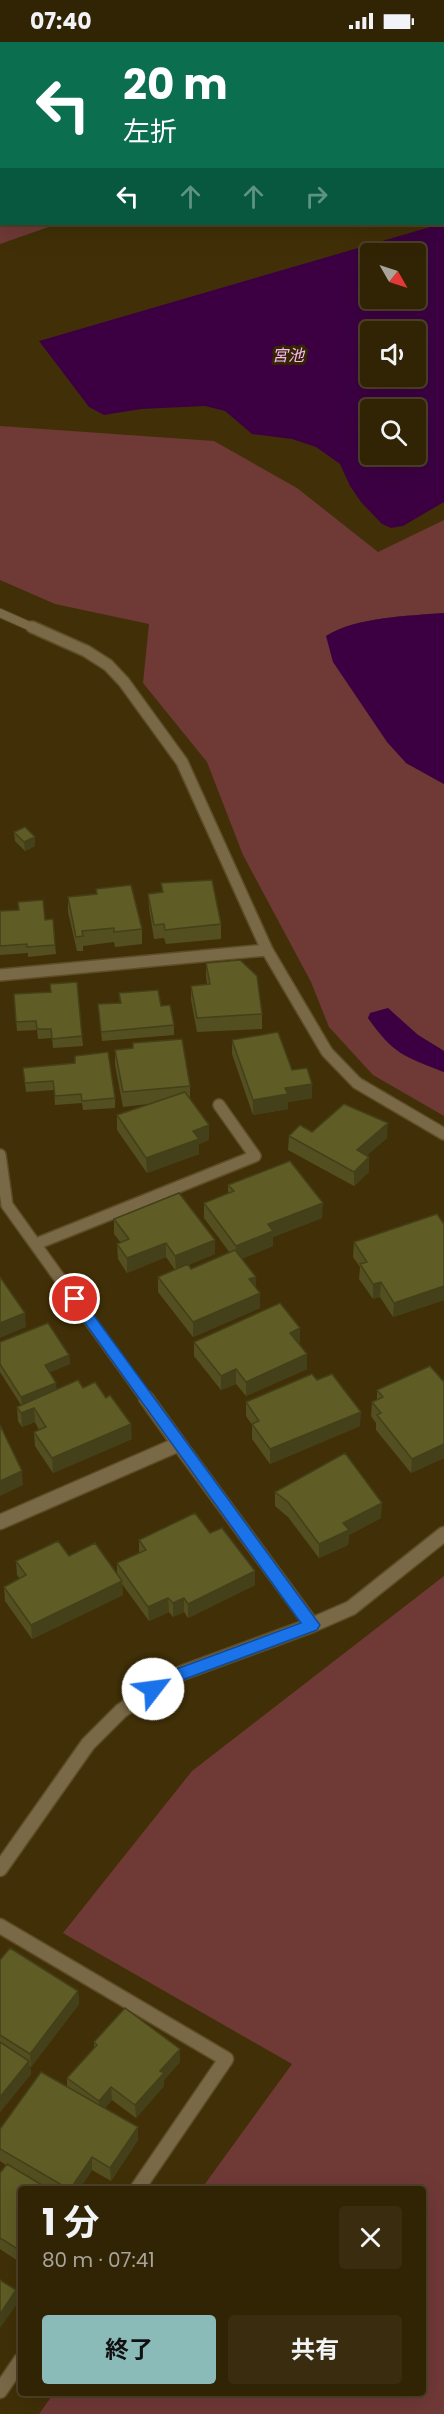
<!DOCTYPE html>
<html lang="ja">
<meta charset="utf-8">
<style>
:root{--surface:#312405;--page:#392c0f;--text:#f1f3f6;--muted:#a8a49a;--line:#4c4127;--accent:#8bbbb9}
body{margin:0;font-family:Poppins,"Noto Sans JP",sans-serif;background:var(--page);color:var(--text);height:100vh;display:flex;flex-direction:column;font-size:22px;white-space:nowrap}
*{box-sizing:border-box;margin:0}
p{font-size:20px;color:var(--muted)}
.icon{flex:none;width:33px;height:33px;fill:none;stroke:currentColor;stroke-width:2;stroke-linecap:round;stroke-linejoin:round}
.map{position:relative;flex:1;overflow:hidden}
.sheet{position:absolute;left:18px;top:2144px;width:408px;height:210px;display:flex;flex-direction:column;background:var(--surface);border-radius:6px;box-shadow:0 6px 24px #0002,0 0 0 2px var(--line)}
.sheet>*{flex:none}
.hud{position:absolute;left:0px;top:0px;width:444px;height:183px;box-shadow:0 6px 24px #0002,0 0 0 2px var(--line);background:#0b6e4f;color:#fff;overflow:hidden}
.needle{width:39px;rotate:129deg}
.controls{position:absolute;left:360px;top:201px;display:grid;gap:12px}
.controls a{display:grid;place-items:center;width:66px;height:66px;border-radius:6px;background:var(--surface);box-shadow:0 6px 24px #0002,0 0 0 2px var(--line);font-size:30px}
.pin{position:absolute;display:grid;place-items:center;width:51px;height:51px;color:#fff;margin:-26px;border:3px solid #fff;border-radius:50%;box-shadow:0 2px 6px #0007}
.me{position:absolute;width:66px;margin:-33px;rotate:60deg;stroke-linejoin:round;filter:drop-shadow(0 0 4px #0008)}
.turn{display:flex;align-items:center;gap:21px;height:126px;padding:0 24px;font-size:27px}
.turn .icon{width:78px;height:78px;stroke-width:2.5}
.turn b{display:block;font-size:42px;line-height:51px}
.lanes{display:flex;align-items:center;height:57px;padding:0 24px;background:#0003;justify-content:center;gap:30px;direction:ltr}
.lanes .off{opacity:.35}
.round{display:grid;place-items:center;flex:none;width:63px;height:63px;border-radius:6px;background:var(--page)}
.summary{display:flex;align-items:center;justify-content:space-between;height:102px;padding:0 24px}
h1{font-size:36px;font-weight:700;line-height:45px}
.cta{display:flex;gap:12px;margin-top:auto;padding:12px 24px}
.cta a{flex:1;height:69px;border-radius:6px;background:var(--accent);color:#111;font-size:24px;font-weight:700;line-height:69px;text-align:center}
.cta a+a{background:var(--page);color:var(--text)}
.status{display:flex;justify-content:space-between;align-items:center;height:42px;padding:0 30px;background:var(--surface);direction:ltr}
.status svg{height:16px;fill:currentColor}
.map>svg:first-child{display:block}
.green{fill:#6f3936}
.water{fill:#3c0042;fill-rule:evenodd}
.lines{fill:none;stroke-linecap:round;stroke-linejoin:round}
.service-casing{stroke:#5e4d27;stroke-width:10}
.minor-far2-casing{stroke:#5e4d27;stroke-width:10}
.minor-far1-casing{stroke:#5e4d27;stroke-width:14}
.minor-casing{stroke:#5e4d27;stroke-width:17}
.service{stroke:#7a6947;stroke-width:8}
.minor-far2{stroke:#7a6947;stroke-width:8}
.minor-far1{stroke:#7a6947;stroke-width:11}
.minor{stroke:#7a6947;stroke-width:14}
.wall{fill:#534f20}
.shaded-wall{fill:#43401a}
.building{fill:#605c25;stroke:#43401a;stroke-width:1.5}
.route{fill:#1a73e8;stroke:#114b97;stroke-width:1.5}
.labels{text-anchor:middle;stroke-width:6;stroke-linejoin:round;paint-order:stroke}
.far-water-label{font-size:16px;font-style:italic;fill:#f9b7fe;stroke:#362600}
</style>
<div class="status"><b>07:40</b><svg viewBox="0 0 49 12"><path d="M0 12V9h3v3zM5 12V6h3v6zM10 12V3h3v9zM15 12V0h3v12zM26 1h20v11H26zM47 4h2v5h-2z"/></svg></div>
<div class="map">
<svg width="444" height="2372" viewBox="0 0 444 2372">
<rect width="100%" height="100%" fill="#413007"/>
<path class="green" d="M0,154L2,182H57L0,202Z
M0,384L214,399L297,446L378,510L444,478V571C408,574 356,575 326,594L406,721L444,742V1009L418,993L388,967L368,976C388,1005 412,1018 444,1030V1074L373,1033L329,985L311,940L243,813L207,720L143,641L149,582L55,562L0,538Z
M444,1534V2372H39L54,2351L423,2350V2146H202L292,2022L63,1891L192,1729Z"/>
<path class="water" d="M444,181V460L403,484L391,486L382,482L361,460L350,444L340,422L316,405L292,397L252,392L225,369L205,364L141,367L104,373L89,365L39,299ZM370,212H416V256H370ZM370,290H416V334H370ZM370,368H416V412H370Z
M444,571V742L406,721L387,700L333,620L326,594C356,575 408,574 444,571Z
M388,966L418,993L444,1009V1030C405,1015 393,1012 368,976L370,971Z"/>
<g class="lines">
<g class="service-casing">
<path id="service" d="M232,2L236,0"/>
</g>
<g class="minor-far2-casing">
<path id="minor-far2" d="M0,571L36,587"/>
</g>
<g class="minor-far1-casing">
<path id="minor-far1" d="M32,585L86,609L108,623L124,640L182,720L267,908L327,1010L357,1041L444,1092
M0,933L267,908
M0,1113L7,1163L147,1358
M36,1202L255,1114L219,1063"/>
</g>
<g class="minor-casing">
<path id="minor" d="M146,1356L179,1402
M0,1480L179,1402L312,1583L168,1636L121,1669L88,1702L0,1827
M312,1583L351,1566L444,1492
M0,1884L226,2017L138,2146
M0,2349L21,2318"/>
</g>
<use href="#service" class="service"/>
<use href="#minor-far2" class="minor-far2"/>
<use href="#minor-far1" class="minor-far1"/>
<use href="#minor" class="minor"/>
</g>
<path class="wall" d="M373,0H444V19H442V2H373Z
M442,64H444V85H442Z
M14,790L35,795V804L25,809L15,799Z
M161,841L221,882V897L166,902L164,896L154,897L149,866L148,852L162,850Z
M96,847L142,887V902L115,905L114,900L83,904V909H77L68,870V855L96,852Z
M0,869L45,878L55,903L56,912L28,915V911L0,913Z
M206,921L262,972V987L197,990L191,958V944L207,942L206,935Z
M50,942L82,994L83,1004L53,1006L52,996L38,997L37,988L17,989L14,952L50,950Z
M119,951L161,964L174,983V993L102,999L98,962L120,961Z
M232,998L292,1028L312,1042V1056L288,1060V1067L253,1073L232,1012Z
M115,1008L190,1044V1057L209,1083V1098L199,1102V1112L147,1131L117,1088V1073L148,1062L123,1065L115,1023Z
M23,1026L115,1056V1066L83,1068L82,1061L55,1063L54,1048L26,1050Z
M312,1090L387,1096L367,1113L369,1130L354,1144L288,1108L289,1094Z
M228,1143L322,1176L273,1195V1204L241,1217L256,1245L260,1251V1266L193,1295L158,1250V1235L175,1228L166,1215L127,1231L118,1217L117,1202L121,1201L114,1192V1177L215,1198V1212L188,1223L191,1227L230,1211L204,1176V1161L228,1151Z
M444,1182V1258L393,1275L380,1255L373,1257L359,1237L360,1225L353,1215L354,1200Z
M300,1286V1301H298L307,1327L246,1354L236,1342L221,1348L194,1314V1300Z
M0,1300L69,1313L70,1322L50,1330L56,1348L83,1346L132,1397L53,1431L35,1404L34,1390L39,1388L35,1380L22,1385L18,1379L17,1365L21,1363L0,1330Z
M444,1340V1416L411,1431L376,1388V1381L371,1374L372,1360L377,1357V1348Z
M246,1360L360,1384L270,1422L252,1397V1383L246,1374Z
M275,1450L381,1476L349,1493L348,1503L319,1516L288,1475L275,1464Z
M210,1491L255,1529V1543L188,1576L184,1570L173,1575L169,1570L149,1579L122,1542L123,1553L32,1597L5,1559L4,1545L20,1537L17,1533L16,1519L69,1514L117,1532V1521L139,1511V1498Z
M0,1918L78,1949L79,1962L31,2025L30,2024L31,2032L0,2070Z
M94,2000L180,2020L164,2038V2044L136,2076L112,2058L105,2066L138,2085V2098L111,2139L92,2128L80,2146H21V2221L0,2207V2131L6,2123L0,2119V2087L67,2045V2036L94,2006Z"/>
<path class="shaded-wall" d="M35,795V804L25,809L24,800Z
M312,1042V1056L288,1060V1067L253,1073V1058L285,1046Z
M388,1081L387,1096L356,1123L357,1108Z
M209,1083V1098L199,1102V1112L147,1131L146,1116L193,1089Z
M369,1115V1130L354,1144V1130Z
M323,1161L322,1176L273,1195V1204L236,1219V1204L268,1182Z
M215,1198V1212L176,1228L175,1214Z
M166,1201V1215L127,1231V1216Z
M256,1235V1249L249,1237Z
M381,1240L380,1255L373,1257V1242Z
M444,1244V1258L393,1275L394,1261Z
M260,1251V1266L193,1295V1280Z
M25,1271L26,1285L0,1296V1281Z
M300,1286V1301L290,1305V1291Z
M307,1312V1327L246,1354V1340Z
M69,1313L70,1322L46,1332L45,1323Z
M236,1327V1342L221,1348V1334Z
M56,1341L57,1350L22,1364L21,1355Z
M34,1366L35,1380L22,1385L21,1371Z
M361,1370L360,1384L270,1422V1407Z
M131,1382L132,1397L53,1431L52,1416Z
M444,1402V1416L411,1431L412,1417Z
M22,1429L23,1443L0,1454V1439Z
M382,1461L381,1476L349,1493L348,1503L319,1516V1502L343,1481Z
M255,1529V1543L188,1576V1562Z
M122,1539L123,1553L32,1597L31,1583Z
M168,1556L169,1570L149,1579L148,1565Z
M184,1556V1570L173,1575V1561Z
M78,1949L79,1962L31,2025L30,2012Z
M180,2007V2020L164,2038V2044L136,2076L135,2063L160,2029Z
M29,2019L31,2032L0,2070V2055Z
M111,2045L112,2058L99,2072V2059Z
M138,2085V2098L111,2139L110,2126Z
M92,2115V2128L80,2146H71Z
M16,2248L18,2261L0,2286V2272Z"/>
<path class="building" d="M375,0H444V6H442V2H375Z
M442,64H444V77H442Z
M25,785L35,795L24,800L14,790Z
M212,838L221,882L165,888L164,882L154,883L148,852L163,850L161,841Z
M131,843L142,887L114,890V886L82,889L83,894L76,895L68,855L97,852L96,847Z
M43,858L45,878L53,877L55,903L27,905V902L0,904V869L19,868L18,860Z
M240,918L257,934L262,972L197,976L191,944L210,942L206,921Z
M77,940L82,994L52,997L51,987H37L36,979L16,980L14,952L51,950L50,942Z
M158,948L161,964L170,963L174,983L101,990L98,962L121,961L119,951Z
M278,990L292,1028L307,1026L312,1042L285,1046L288,1052L253,1058L232,998Z
M182,997L190,1044L123,1050L115,1008L133,1006V1001Z
M108,1010L115,1056L82,1059L81,1052L55,1054L53,1039L25,1041L23,1026L75,1021V1014Z
M185,1050L209,1083L193,1089L199,1097L146,1116L117,1073Z
M344,1062L388,1081L357,1108L369,1115L354,1130L289,1094L300,1083L312,1090Z
M290,1119L323,1161L268,1182L273,1189L236,1204L204,1161L234,1149L228,1143Z
M179,1151L215,1198L175,1214L166,1201L127,1216L117,1202L129,1197L114,1177Z
M437,1172L444,1182V1244L394,1261L381,1240L373,1242L360,1222L367,1220L354,1200Z
M235,1208L256,1235L249,1237L260,1251L193,1280L158,1235L188,1222L191,1227Z
M0,1235L25,1271L0,1281Z
M280,1261L300,1286L290,1291L307,1312L246,1340L236,1327L221,1334L194,1300Z
M48,1281L69,1313L45,1323L56,1341L21,1355L0,1322V1300Z
M430,1324L444,1340V1402L412,1417L377,1373L381,1371L372,1360L383,1355L377,1348Z
M312,1332L317,1338L332,1332L361,1370L270,1407L252,1382L259,1379L246,1360Z
M78,1338L83,1346L95,1340L106,1356L110,1353L131,1382L52,1416L34,1390L46,1385L34,1366L21,1371L17,1365Z
M0,1383L22,1429L0,1439Z
M345,1411L382,1461L343,1481L349,1488L319,1502L288,1460L275,1450Z
M195,1471L210,1491L222,1486L255,1529L188,1562L184,1556L173,1561L168,1556L148,1565L117,1521L146,1508L139,1498Z
M58,1499L69,1514L95,1501L122,1539L31,1583L4,1545L26,1533L16,1519Z
M10,1906L78,1949L30,2012L0,1993V1918Z
M125,1966L180,2007L160,2029L164,2031L135,2063L111,2045L99,2059L67,2036L97,2003L94,2000Z
M0,2000L29,2019L0,2055Z
M41,2030L138,2085L110,2126L92,2115L71,2146H67L0,2107V2087Z
M7,2122L47,2146H21V2209L0,2196V2131Z
M0,2238L16,2248L0,2272Z"/>
<path class="route" d="M75,1252L79,1253L317,1579L320,1583L317,1588L174,1641C165,1647 157,1655 147,1652L145,1647L147,1643L163,1632L301,1581L70,1260L68,1257Z"/>
<g class="labels">
<g class="far-water-label">
<text x="288" y="319">宮池</text>
</g>
</g>
</svg>
<div class="controls">
<a><svg class="needle" viewBox="-14 -14 28 28"><path d="M0-13l5 13h-10z" fill="#e53935"/><path d="M0 13l5-13h-10z" fill="#a8a49a"/></svg></a>
<a><svg class="icon" aria-label="sound" viewBox="0 0 24 24"><path d="M4 9h4l5-4v14l-5-4H4zM17 9q2 3 0 6"/></svg></a>
<a><svg class="icon" aria-label="search" viewBox="0 0 24 24"><circle cx="10" cy="10" r="6"/><path d="M15 15l6 6"/></svg></a>
</div>
<div class="pin" style="left:75px;top:1257px;background:#d93025"><svg class="icon" aria-label="arrive" viewBox="0 0 24 24"><path d="M6 21V4h12l-3 4 3 4H6"/></svg></div>
<svg class="me" style="left:153px;top:1647px" viewBox="-20 -20 40 40"><circle r="19" fill="#fff"/><path d="M0-13L10 11 0 6-10 11z" fill="#1a73e8"/></svg>
<div class="hud">
<div class="turn"><svg class="icon" aria-label="left" viewBox="0 0 24 24"><path d="M17 20v-9H6M10 6l-5 5 5 5"/></svg><div><b>20 m</b>左折</div></div>
<div class="lanes"><svg class="icon" aria-label="left" viewBox="0 0 24 24"><path d="M17 20v-9H6M10 6l-5 5 5 5"/></svg><svg class="icon off" aria-label="ahead" viewBox="0 0 24 24"><path d="M12 20V5M6 11l6-6 6 6"/></svg><svg class="icon off" aria-label="ahead" viewBox="0 0 24 24"><path d="M12 20V5M6 11l6-6 6 6"/></svg><svg class="icon off" aria-label="right" viewBox="0 0 24 24"><path d="M7 20v-9h11M14 6l5 5-5 5"/></svg></div>
</div>
<section class="sheet">
<div class="summary"><div><h1>1 分</h1><p>80 m · 07:41</p></div><a class="round"><svg class="icon" aria-label="close" viewBox="0 0 24 24"><path d="M6 6l12 12M18 6L6 18"/></svg></a></div>
<div class="cta"><a>終了</a><a>共有</a></div>
</section>
</div>
